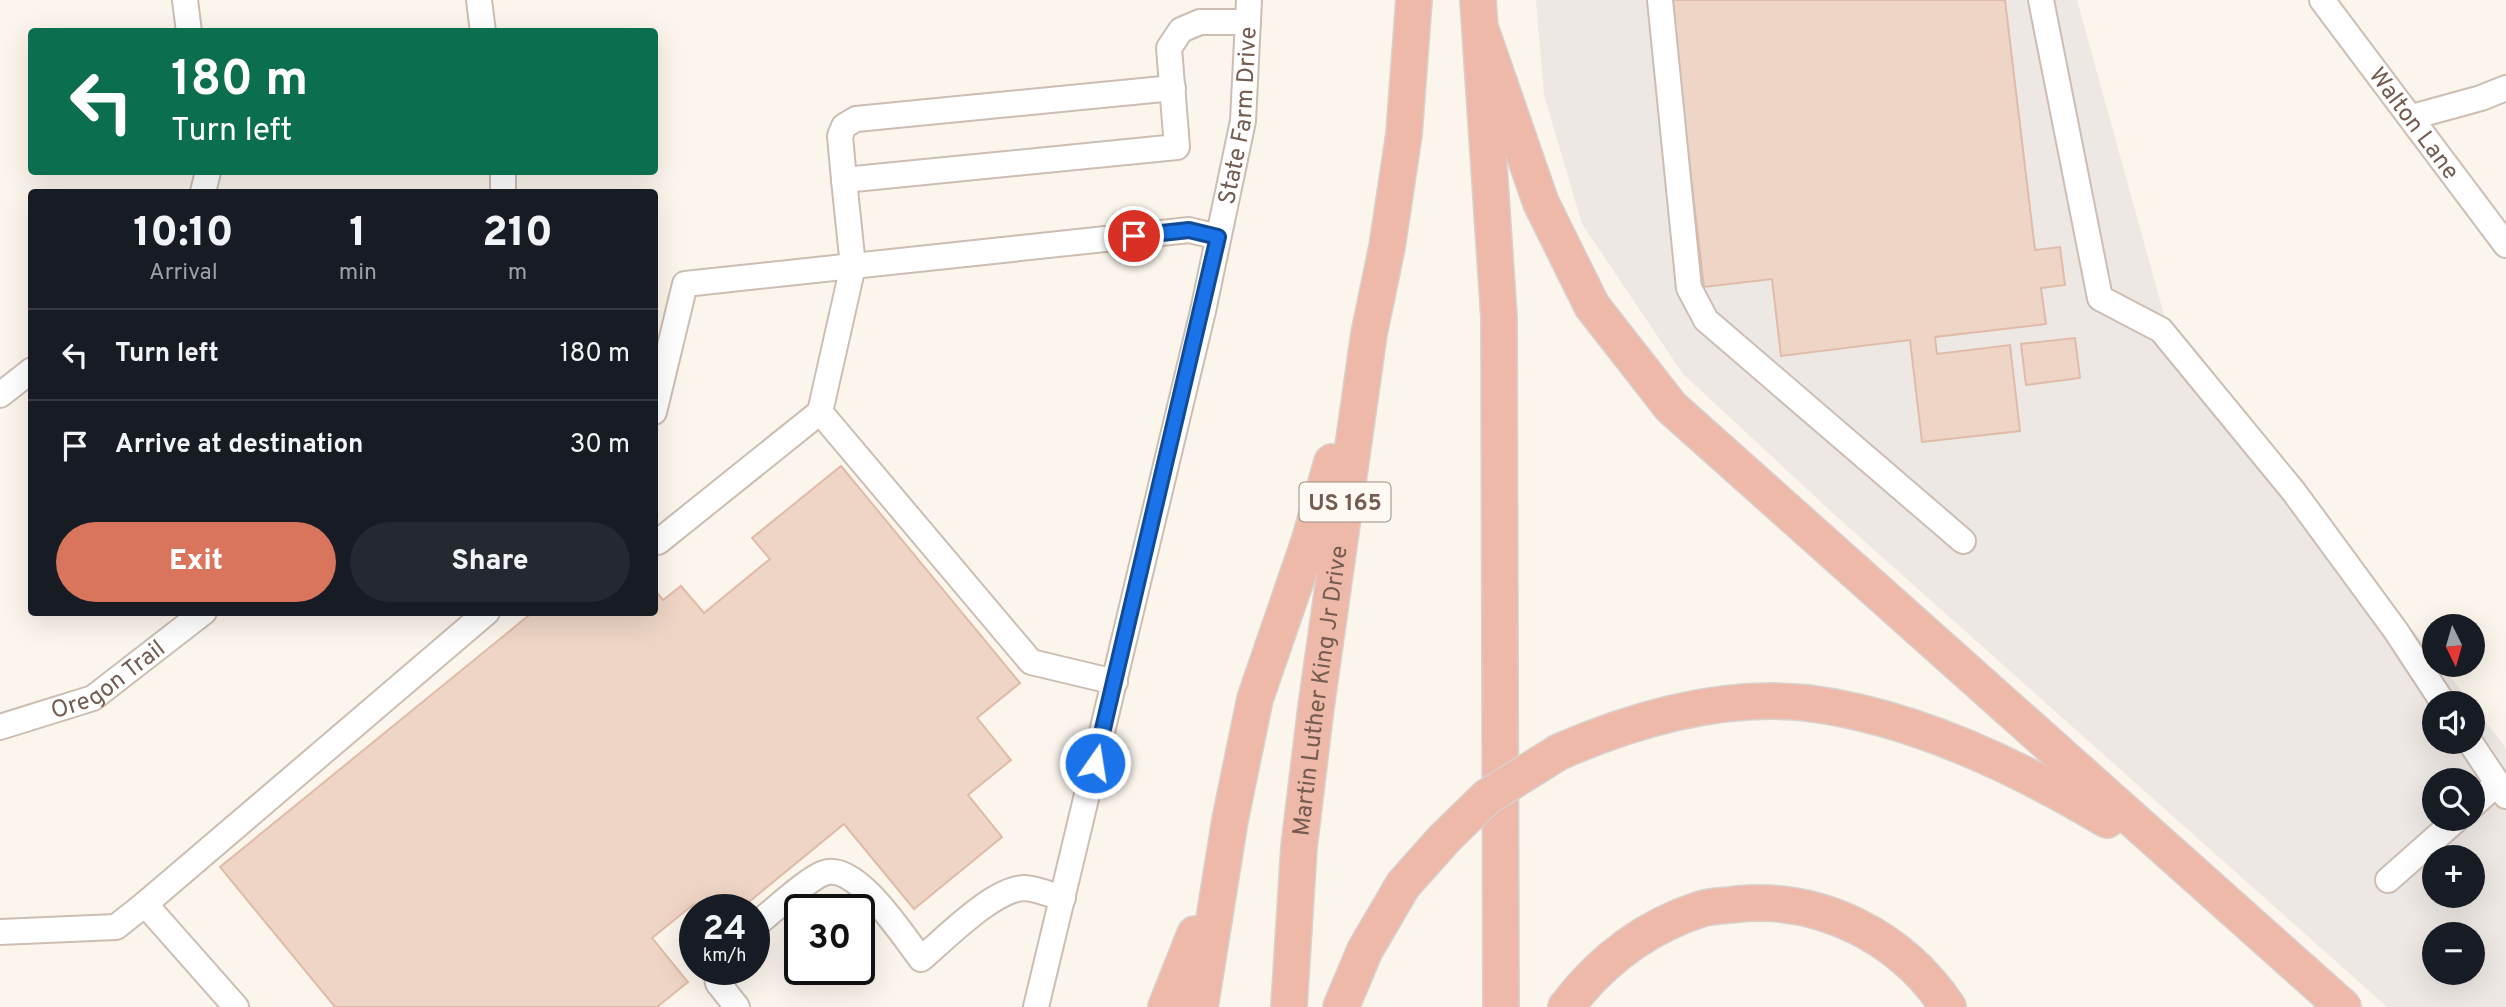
<!DOCTYPE html>
<meta charset="utf-8">
<style>
:root{--surface:#171b24;--page:#242831;--text:#f1f3f6;--muted:#9ea1a6;--line:#363941;--accent:#d9745d}
body{margin:0;font-family:Overpass,sans-serif;background:var(--page);color:var(--text);height:100vh;display:flex;flex-direction:column;font-size:26px;white-space:nowrap}
*{box-sizing:border-box;margin:0}
p{font-size:23px;color:var(--muted)}
.icon{flex:none;width:38px;height:38px;fill:none;stroke:currentColor;stroke-width:2;stroke-linecap:round;stroke-linejoin:round}
.map{position:relative;flex:1;overflow:hidden}
.drawer{position:absolute;left:28px;top:189px;width:630px;height:427px;display:flex;flex-direction:column;background:var(--surface);border-radius:7px;box-shadow:0 7px 28px #0002}
.drawer>*{flex:none}
.hud{position:absolute;left:28px;top:28px;width:630px;height:147px;border-radius:7px;box-shadow:0 7px 28px #0002;background:#0b6e4f;color:#fff;overflow:hidden}
.needle{width:46px;rotate:175deg}
.controls{position:absolute;left:2422px;top:614px;display:grid;gap:14px}
.controls a{display:grid;place-items:center;width:63px;height:63px;border-radius:50%;background:var(--surface);box-shadow:0 7px 28px #0002;font-size:35px}
.speed{position:absolute;left:679px;top:894px;display:flex;gap:14px;font-size:35px;font-weight:700;text-align:center}
.speed>*{display:grid;place-content:center;width:91px;height:91px;border-radius:50%;background:var(--surface);box-shadow:0 7px 28px #0002;line-height:1}
.speed small{font-size:18px;font-weight:400}
.speed .limit{border:4px solid #111;border-radius:10px;background:#fff;color:#111}
.pin{position:absolute;display:grid;place-items:center;width:60px;height:60px;color:#fff;margin:-30px;border:4px solid #fff;border-radius:50%;box-shadow:0 2px 7px #0007}
.me{position:absolute;width:77px;margin:-38px;rotate:13deg;stroke-linejoin:round;filter:drop-shadow(0 0 5px #0008)}
.turn{display:flex;align-items:center;gap:24px;height:147px;padding:0 28px;font-size:32px}
.turn .icon{width:91px;height:91px;stroke-width:2.5}
.turn b{display:block;font-size:49px;line-height:60px}
.eta{display:flex;justify-content:space-evenly;align-items:center;height:119px;text-align:center}
.eta b{font-size:42px;font-weight:800;line-height:49px}
.cta{display:flex;gap:14px;margin-top:auto;padding:14px 28px}
.cta a{flex:1;height:80px;border-radius:42px;background:var(--accent);color:#fff;font-size:28px;font-weight:800;line-height:80px;text-align:center}
.cta a+a{background:var(--page);color:var(--text)}
ul{padding:0;list-style:none}
li{display:flex;align-items:center;gap:21px;height:91px;padding:0 28px;border-top:2px solid var(--line)}
li div{flex:1}
li b{display:block;font-size:26px}
li em{font-style:normal}
.map>svg:first-child{display:block}
.industrial{fill:#ede8e4;fill-rule:evenodd}
.building{fill:#eed5c6;stroke:#e0bba8;stroke-width:2}
.lines{fill:none;stroke-linecap:round;stroke-linejoin:round}
.minor-casing{stroke:#cdbdb2;stroke-width:28}
.highway-casing{stroke:#d8d1ce;stroke-width:38}
.minor{stroke:#fff;stroke-width:24}
.highway{stroke:#efb9a9;stroke-width:35}
.highway-bridge-casing{stroke:#d8d1ce;stroke-width:38;stroke-linecap:butt}
.highway-bridge{stroke:#efb9a9;stroke-width:35}
.route-casing{stroke:#114b97;stroke-width:18}
.route{stroke:#1a73e8;stroke-width:12}
.labels{text-anchor:middle;stroke-width:5;stroke-linejoin:round;paint-order:stroke}
.shield{fill:#fef9f3;stroke:#9e8b81;stroke-width:2}
.shield-label{font-size:23px;font-weight:bold;fill:#755c50}
.street-label{font-size:24px;fill:#755c50;stroke:#fef9f3}
</style>
<div class="map">
<svg width="2506" height="1007" viewBox="0 0 2506 1007">
<rect width="100%" height="100%" fill="#fbf5ec"/>
<path class="industrial" d="M1536,0H2077L2164,315L2434,657V665H2441L2471,703L2434,704V742H2473V706L2506,748V1007H2387L1836,516L1683,374L1582,224L1544,95ZM2434,780H2473V819H2434ZM2434,858H2473V896H2434ZM2434,934H2473V973H2434Z"/>
<path class="building" d="M1670,0H2005L2035,250L2060,247L2065,285L2041,288L2046,324L1935,337L1937,354L2010,345L2020,431L1922,442L1910,340L1781,356L1772,279L1704,287Z
M2075,338L2080,378L2026,385L2021,344Z
M841,466L1020,683L977,718L1011,760L968,795L1002,837L914,909L844,824L739,910H700L694,904L652,938L688,982L657,1007H335L220,867L533,612H654V589L663,600L681,586L704,613L770,559L752,538Z"/>
<g class="lines">
<g class="minor-casing">
<g id="minor">
<path d="M185,0L189,32"/>
<path d="M479,0L483,32"/>
<path d="M1660,0L1689,288L1706,320L1963,541"/>
<path d="M2041,0L2100,298L2161,330L2294,492L2396,631L2444,704"/>
<path id="s1" d="M2322,0L2506,245"/>
<path d="M2412,117L2481,98L2506,88"/>
<path d="M503,172V192"/>
<path d="M844,180L840,136L844,126L856,119L1173,88"/>
<path d="M203,192L208,172"/>
<path d="M0,395L32,370"/>
<path d="M654,412L685,284L1189,230L1218,237"/>
<path d="M820,412L1031,662L1115,682"/>
<path d="M658,542L820,412L853,266L844,180L1177,147L1169,48L1181,30L1200,22H1248"/>
<path id="s2" d="M0,727L93,698L204,612"/>
<path d="M2470,742L2506,796"/>
<path d="M2473,805L2498,783"/>
<path d="M2388,880L2457,819"/>
<path d="M145,904L487,612"/>
<path d="M754,926C770,914 807,879 824,873C856,861 903,936 921,959C945,939 994,888 1025,888C1037,889 1052,895 1063,898"/>
<path d="M0,932L116,927L145,904L236,1007"/>
<path d="M716,970L718,983L737,1007"/>
<path id="s3" d="M1036,1007L1203,311L1243,121L1249,0"/>
</g>
</g>
<g class="highway-casing">
<g id="highway">
<path d="M1478,0L1499,318L1501,1007"/>
<path d="M1481,30L1541,203L1592,306L1671,407L2343,1007"/>
<path d="M1559,752C1635,719 1724,694 1807,703C1912,716 2017,766 2107,820"/>
<path d="M1166,1007L1195,934"/>
<path d="M1200,1007L1230,820L1255,699L1309,542L1332,462"/>
<path id="s4" d="M1289,1007L1299,847L1316,707L1369,334L1387,247L1404,134L1414,0"/>
<path d="M1341,1007L1365,950L1403,885L1444,839"/>
<path d="M1566,1007C1601,961 1645,927 1701,909C1713,905 1727,906 1738,904C1822,896 1902,938 1948,1007"/>
</g>
</g>
<use href="#minor" class="minor"/>
<use href="#highway" class="highway"/>
<g class="highway-bridge-casing">
<path id="highway-bridge" d="M1444,839L1487,797L1559,752"/>
</g>
<use href="#highway-bridge" class="highway-bridge"/>
</g>
<g class="lines">
<g class="route-casing">
<path id="route" d="M1095,763L1218,237L1189,230L1134,236"/>
</g>
<use href="#route" class="route"/>
</g>
<g class="labels">
<rect class="shield" x="1299.5" y="482.5" width="91" height="39" rx="5"/>
<g class="shield-label">
<text x="1345" y="510">US 165</text>
</g>
<g class="street-label">
<text dy="8" stroke="none"><textPath href="#s3" startOffset="915">State Farm Drive</textPath></text>
<text dy="8" stroke="none"><textPath href="#s1" startOffset="154">Walton Lane</textPath></text>
<text dy="8" stroke="none"><textPath href="#s2" startOffset="119">Oregon Trail</textPath></text>
<text dy="8" stroke="none"><textPath href="#s4" startOffset="318">Martin Luther King Jr Drive</textPath></text>
</g>
</g>
</svg>
<div class="controls">
<a><svg class="needle" viewBox="-14 -14 28 28"><path d="M0-13l5 13h-10z" fill="#e53935"/><path d="M0 13l5-13h-10z" fill="#9ea1a6"/></svg></a>
<a><svg class="icon" aria-label="sound" viewBox="0 0 24 24"><path d="M4 9h4l5-4v14l-5-4H4zM17 9q2 3 0 6"/></svg></a>
<a><svg class="icon" aria-label="search" viewBox="0 0 24 24"><circle cx="10" cy="10" r="6"/><path d="M15 15l6 6"/></svg></a>
<a>+</a>
<a>−</a>
</div>
<div class="speed"><div>24<small>km/h</small></div><div class="limit">30</div></div>
<div class="pin" style="left:1134px;top:236px;background:#d93025"><svg class="icon" aria-label="arrive" viewBox="0 0 24 24"><path d="M6 21V4h12l-3 4 3 4H6"/></svg></div>
<svg class="me" style="left:1095px;top:763px" viewBox="-20 -20 40 40"><circle r="17" fill="#1a73e8" stroke="#fff" stroke-width="3"/><path d="M0-11L8 9 0 5-8 9z" fill="#fff"/></svg>
<div class="hud">
<div class="turn"><svg class="icon" aria-label="left" viewBox="0 0 24 24"><path d="M17 20v-9H6M10 6l-5 5 5 5"/></svg><div><b>180 m</b>Turn left</div></div>
</div>
<section class="drawer">
<div class="eta">
<div><b>10:10</b><p>Arrival</p></div>
<div><b>1</b><p>min</p></div>
<div><b>210</b><p>m</p></div>
</div>
<ul>
<li><svg class="icon" aria-label="left" viewBox="0 0 24 24"><path d="M17 20v-9H6M10 6l-5 5 5 5"/></svg><div><b>Turn left</b></div><em>180 m</em></li>
<li><svg class="icon" aria-label="arrive" viewBox="0 0 24 24"><path d="M6 21V4h12l-3 4 3 4H6"/></svg><div><b>Arrive at destination</b></div><em>30 m</em></li>
</ul>
<div class="cta"><a>Exit</a><a>Share</a></div>
</section>
</div>
